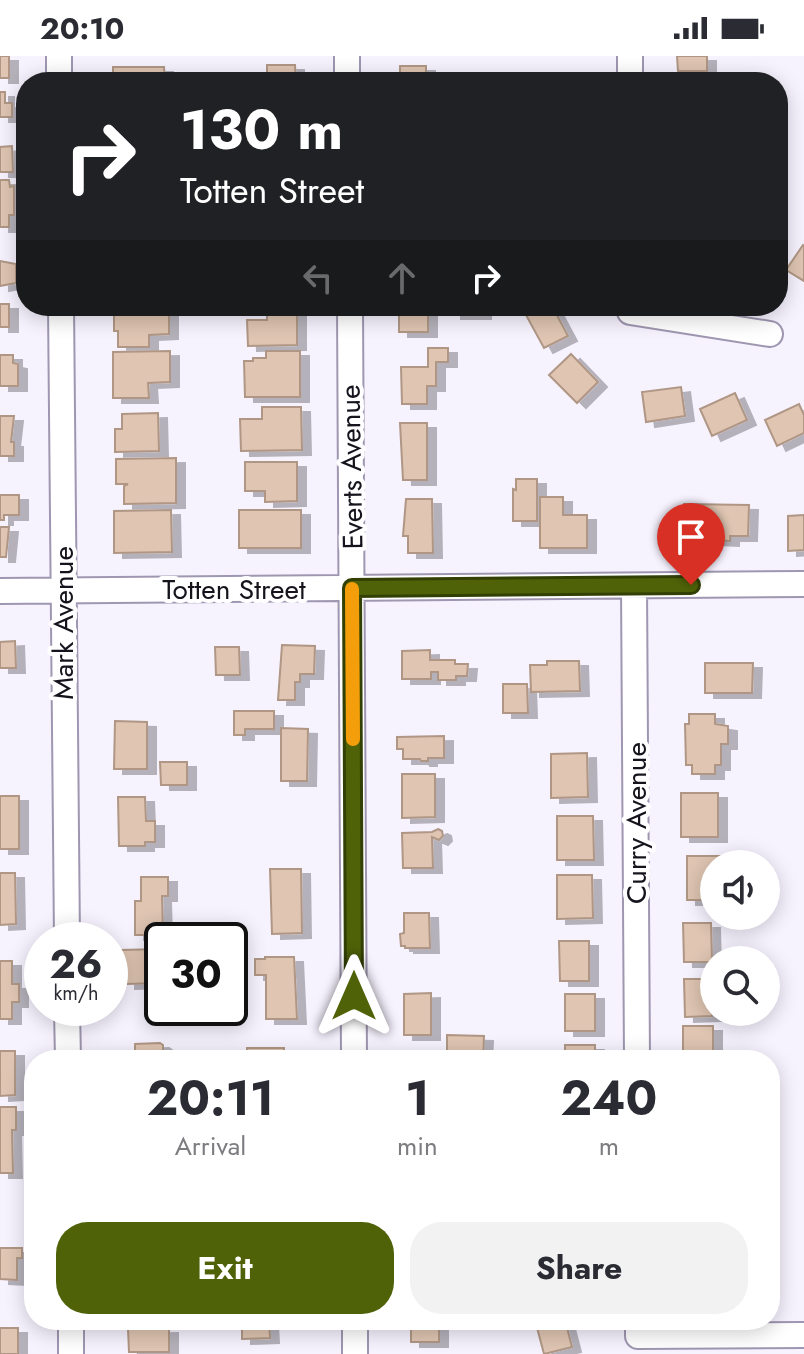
<!DOCTYPE html>
<style>
:root{--surface:#fff;--page:#f2f2f3;--text:#2b2b33;--muted:#7c7c81;--accent:#4f6208}
body{margin:0;font-family:Jost,sans-serif;background:var(--page);color:var(--text);height:100vh;display:flex;flex-direction:column;font-size:30px;white-space:nowrap}
*{box-sizing:border-box;margin:0}
p{font-size:26px;color:var(--muted)}
.icon{flex:none;width:44px;height:44px;fill:none;stroke:currentColor;stroke-width:2;stroke-linecap:round;stroke-linejoin:round}
.map{position:relative;flex:1;overflow:hidden}
.drawer{position:absolute;left:24px;top:994px;width:756px;height:280px;display:flex;flex-direction:column;background:var(--surface);border-radius:32px;box-shadow:0 4px 20px #0003}
.drawer>*{flex:none}
.guide{position:absolute;left:16px;top:16px;width:772px;height:244px;border-radius:32px;box-shadow:0 4px 20px #0003;background:#202124;color:#fff;overflow:hidden}
.fabs{position:absolute;left:700px;top:794px;display:grid;gap:16px}
.fabs a{display:grid;place-items:center;width:80px;height:80px;border-radius:50%;background:var(--surface);box-shadow:0 4px 20px #0003;font-size:40px}
.speed{position:absolute;left:24px;top:866px;display:flex;gap:16px;font-size:40px;font-weight:700;text-align:center}
.speed>*{display:grid;place-content:center;width:104px;height:104px;border-radius:50%;background:var(--surface);box-shadow:0 4px 20px #0003;line-height:1}
.speed small{font-size:20px;font-weight:400}
.speed .limit{border:4px solid #111;border-radius:12px;background:#fff;color:#111}
.pin{position:absolute;display:grid;place-items:center;width:68px;height:68px;color:#fff;margin:-82px -34px;border-radius:50% 50% 50% 0;rotate:-45deg;box-shadow:0 0 8px #0007}
.pin .icon{rotate:45deg}
.me{position:absolute;width:88px;margin:-44px;rotate:0deg;stroke-linejoin:round;filter:drop-shadow(0 0 6px #0008)}
.turn{display:flex;align-items:center;gap:28px;height:168px;padding:0 32px;font-size:36px}
.turn .icon{width:104px;height:104px;stroke-width:2.5}
.turn b{display:block;font-size:56px;line-height:68px}
.lanes{display:flex;align-items:center;height:76px;padding:0 32px;background:#0003;justify-content:center;gap:40px;direction:ltr}
.lanes .off{opacity:.35}
.eta{display:flex;justify-content:space-evenly;align-items:center;height:136px;text-align:center}
.eta b{font-size:48px;font-weight:700;line-height:56px}
.primary-button{display:flex;gap:16px;margin-top:auto;padding:16px 32px}
.primary-button a{flex:1;height:92px;border-radius:32px;background:var(--accent);color:#fff;font-size:32px;font-weight:700;line-height:92px;text-align:center}
.primary-button a+a{background:var(--page);color:var(--text)}
.status{display:flex;justify-content:space-between;align-items:center;height:56px;padding:0 40px;background:var(--surface);direction:ltr}
.status svg{height:22px;fill:currentColor}
.map>svg:first-child{display:block}
.building{fill:#dfc5b2;stroke:#b09785;stroke-width:2;filter:url(#shadow)}
.lines{fill:none;stroke-linecap:round;stroke-linejoin:round}
.minor-casing{stroke:#9f97b1;stroke-width:28}
.minor{stroke:#fff;stroke-width:24}
.route-casing{stroke:#334005;stroke-width:20}
.route{stroke:#4f6208;stroke-width:14}
.slow{stroke:#f59e0b;stroke-width:14}
.labels{text-anchor:middle;stroke-width:8;stroke-linejoin:round;paint-order:stroke}
.street-label{font-size:28px;fill:#16131c;stroke:#fff}
</style>
<div class="status"><b>20:10</b><svg viewBox="0 0 49 12"><path d="M0 12V9h3v3zM5 12V6h3v6zM10 12V3h3v9zM15 12V0h3v12zM26 1h20v11H26zM47 4h2v5h-2z"/></svg></div>
<div class="map">
<svg width="804" height="1298" viewBox="0 0 804 1298">
<defs>
<filter id="shadow"><feDropShadow dx="9" dy="5" stdDeviation="0" flood-color="#0004"/></filter>
</defs>
<rect width="100%" height="100%" fill="#f6f2fe"/>
<path class="building" d="M0,0H9V22H0Z
M677,0H707V15H678Z
M267,9H295L296,26H244V23H267Z
M400,10H426V26H400Z
M113,11H164L165,26H113Z
M582,18V26H552V19Z
M0,36H5V47H12V61H0Z
M12,90L13,116H0V91Z
M0,124H9L10,131L14,130V159H9V171H0Z
M803,189L804,190V225L786,214Z
M0,205L16,208V227L0,230Z
M0,248H9V271H0Z
M114,250H169V278L149,279V291H118V275H114Z
M267,250H297V289L248,290L247,264H267Z
M395,250H428V276H399V259H395Z
M452,250H482V258H452Z
M543,250H552L568,280L544,292L526,259Z
M428,292H448V306H436V330H427V348H402L401,311H428Z
M170,295V326L148,327L149,342H113V296Z
M266,295H300V341H245L244,305H253V302H266Z
M571,298L598,326L577,347L549,319Z
M0,299H13V307L18,308V330H0Z
M681,331L685,360L646,366L642,336Z
M735,337L747,364L712,380L700,353Z
M799,348L804,359V377L777,390L765,364Z
M262,351H301L302,394L241,395L240,363H262Z
M158,357L159,395L115,396V373H122V358Z
M0,360H14L11,386H14V400H0Z
M400,367H427V424H403Z
M176,402V447L124,448V430L128,428H116V403Z
M245,406H297V445L265,446V435H245Z
M516,423H537V465H513V433L516,434Z
M0,439H19V459H4V464H0Z
M540,441H563V459H587V492H540Z
M406,443H432L433,497H408V480H403Z
M684,448L749,449L748,480H730V485L709,484V489L684,488Z
M171,454L172,496L114,497V455Z
M239,454H301V492H239Z
M804,459V494L788,495V460Z
M0,471H9L6,501H0Z
M15,585L16,612H0V586Z
M282,589L315,590L314,618H300V626H295V644H278Z
M215,591H239L240,619H216Z
M430,594V604H455V608H468L467,620H456V624H438V616H431V623H402V595Z
M547,605H579L580,635L531,636L530,609H547Z
M705,607H753L752,637H705Z
M503,628H527L528,657H503Z
M234,655H274V673H245V679H234Z
M689,658H715V668L728,670V688H721V709H715V718H692V709H686L685,668H689Z
M115,665L147,666V713H114Z
M281,672L308,673L307,725H281Z
M444,680V702H428V705H421L420,703H403V693H397V681Z
M587,697L588,741L551,742V698Z
M160,706H187V729H161Z
M402,718H435V761L402,762Z
M681,737H718V781H681Z
M0,740H19V793H0Z
M118,741H145L146,765H155V786H145V790H119Z
M557,760H593L594,804H557Z
M438,773L442,775L443,780L439,784L432,781L433,812H403L402,777L432,776Z
M687,800H723V808H714V844H687Z
M270,813H301L302,877L272,878Z
M0,817H15L16,868L0,869Z
M557,819H592L593,862L557,863Z
M141,821H168V840H162L163,879H135V845H141Z
M404,857H429L430,892H405V890H401L400,878L404,877Z
M683,867H711L712,906H684Z
M559,885H589V925H560Z
M162,893V927L126,928V911H120V894Z
M265,901H294L297,963H266V919H255V903H265Z
M0,905H12V928H19V946H12V963H0Z
M684,923H712V960L685,961Z
M431,937V979H404V938Z
M565,938H595V975H565Z
M683,970H713V1004H683Z
M447,979L484,980L483,1004H447Z
M160,987L163,989V1004H135V988Z
M565,989H595V1004H565Z
M247,992H284V1004H247Z
M0,995H15V1039L0,1040Z
M0,1051H16V1074H12L13,1117H0Z
M0,1192H22V1202H17V1224L0,1223Z
M242,1264H269L270,1282L242,1283Z
M411,1264H439V1286H411Z
M535,1264H565L572,1291L544,1298Z
M0,1272H18V1298H0Z
M169,1272V1296H129L128,1273Z"/>
<g class="lines">
<g class="minor-casing">
<path id="minor" d="M59,0V26
M347,0V26
M630,26V0
M61,250L67,884
M350,250L354,1004
M630,250V256L770,278
M634,530L637,1004
M0,535L804,528
M67,952L68,1004
M71,1264V1298
M355,1264V1298
M638,1264V1280L804,1279"/>
</g>
<use href="#minor" class="minor"/>
</g>
<g class="lines">
<g class="route-casing">
<path id="route" d="M354,940L352,532L691,529"/>
</g>
<use href="#route" class="route"/>
<path class="slow" d="M352,533L353,683"/>
</g>
<g class="labels">
<g class="street-label">
<text transform="translate(351 411) rotate(-91)" y="10">Everts Avenue</text>
<text x="234" y="543">Totten Street</text>
<text transform="translate(63 567) rotate(-90)" y="10">Mark Avenue</text>
<text transform="translate(636 767) rotate(-90)" y="10">Curry Avenue</text>
</g>
</g>
</svg>
<div class="fabs">
<a><svg class="icon" aria-label="sound" viewBox="0 0 24 24"><path d="M4 9h4l5-4v14l-5-4H4zM17 9q2 3 0 6"/></svg></a>
<a><svg class="icon" aria-label="search" viewBox="0 0 24 24"><circle cx="10" cy="10" r="6"/><path d="M15 15l6 6"/></svg></a>
</div>
<div class="speed"><div>26<small>km/h</small></div><div class="limit">30</div></div>
<div class="pin" style="left:691px;top:529px;background:#d93025"><svg class="icon" aria-label="arrive" viewBox="0 0 24 24"><path d="M6 21V4h12l-3 4 3 4H6"/></svg></div>
<svg class="me" style="left:354px;top:940px" viewBox="-20 -20 40 40"><path d="M0-17L14 15 0 8-14 15z" fill="#4f6208" stroke="#fff" stroke-width="4"/></svg>
<div class="guide">
<div class="turn"><svg class="icon" aria-label="right" viewBox="0 0 24 24"><path d="M7 20v-9h11M14 6l5 5-5 5"/></svg><div><b>130 m</b>Totten Street</div></div>
<div class="lanes"><svg class="icon off" aria-label="left" viewBox="0 0 24 24"><path d="M17 20v-9H6M10 6l-5 5 5 5"/></svg><svg class="icon off" aria-label="ahead" viewBox="0 0 24 24"><path d="M12 20V5M6 11l6-6 6 6"/></svg><svg class="icon" aria-label="right" viewBox="0 0 24 24"><path d="M7 20v-9h11M14 6l5 5-5 5"/></svg></div>
</div>
<section class="drawer">
<div class="eta">
<div><b>20:11</b><p>Arrival</p></div>
<div><b>1</b><p>min</p></div>
<div><b>240</b><p>m</p></div>
</div>
<div class="primary-button"><a>Exit</a><a>Share</a></div>
</section>
</div>
